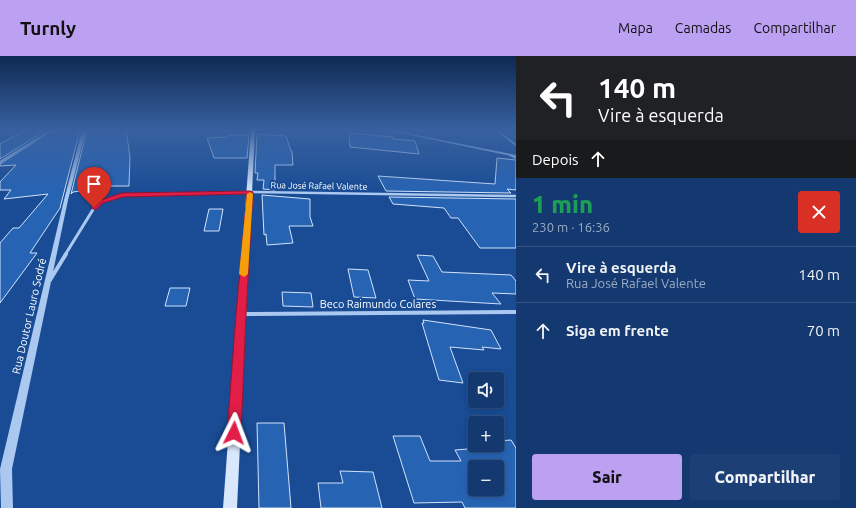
<!DOCTYPE html>
<html lang="pt">
<meta charset="utf-8">
<style>
:root{--surface:#133970;--page:#1c4075;--text:#f1f3f6;--muted:#9dacc3;--line:#325383;--accent:#bca0f2}
body{margin:0;font-family:Ubuntu,sans-serif;background:var(--page);color:var(--text);height:100vh;display:flex;flex-direction:column;font-size:15px;white-space:nowrap}
*{box-sizing:border-box;margin:0}
p{font-size:13px;color:var(--muted)}
.icon{flex:none;width:22px;height:22px;fill:none;stroke:currentColor;stroke-width:2;stroke-linecap:round;stroke-linejoin:round}
.map{position:relative;flex:1;overflow:hidden}
.drawer{display:flex;flex-direction:column;background:var(--surface);width:340px}
.drawer>*{flex:none}
.top-card{background:#202124;color:#fff;overflow:hidden}
.buttons{position:absolute;left:468px;top:316px;display:grid;gap:8px}
.buttons a{display:grid;place-items:center;width:36px;height:36px;border-radius:4px;background:var(--surface);box-shadow:0 2px 6px #0003,0 0 0 1px var(--line);font-size:20px}
.pin{position:absolute;display:grid;place-items:center;width:34px;height:34px;color:#fff;margin:-41px -17px;border-radius:50% 50% 50% 0;rotate:-45deg;box-shadow:0 0 4px #0007}
.pin .icon{rotate:45deg}
.me{position:absolute;width:44px;margin:-22px;rotate:3deg;stroke-linejoin:round;filter:drop-shadow(0 0 3px #0008)}
.turn{display:flex;align-items:center;gap:14px;height:84px;padding:0 16px;font-size:18px}
.turn .icon{width:52px;height:52px;stroke-width:2.5}
.turn b{display:block;font-size:28px;line-height:34px}
.then{display:flex;align-items:center;height:38px;padding:0 16px;background:#0003;gap:8px;font-size:15px}
.round{display:grid;place-items:center;flex:none;width:42px;height:42px;border-radius:4px;background:var(--page)}
.headline{display:flex;align-items:center;justify-content:space-between;height:68px;padding:0 16px}
h1{font-size:24px;font-weight:800;line-height:30px;color:#1e9e55}
.action{display:flex;gap:8px;margin-top:auto;padding:8px 16px}
.action a{flex:1;height:46px;border-radius:4px;background:var(--accent);color:#111;font-size:16px;font-weight:800;line-height:46px;text-align:center}
.action a+a{background:var(--page);color:var(--text)}
ul{padding:0;list-style:none}
li{display:flex;align-items:center;gap:12px;height:56px;padding:0 16px;border-top:1px solid var(--line)}
li div{flex:1}
li b{display:block;font-size:15px}
li em{font-style:normal}
header{display:flex;align-items:center;gap:24px;box-sizing:border-box;height:56px;padding:0 20px;background:var(--accent);color:#111}
header strong{font-size:19px}
nav{display:flex;gap:22px;margin-inline-start:auto;font-size:14px}
main{display:flex;flex:1;min-height:0}
.map>svg:first-child{display:block}
.building{fill:#2763b3;stroke:#d1e3fb;fill-rule:evenodd}
.lines{fill:none;stroke-linecap:round;stroke-linejoin:round}
.minor-far3{stroke:#aac8f0;stroke-width:2}
.minor-far2{stroke:#aac8f0;stroke-width:2.5}
.minor-far1{stroke:#aac8f0;stroke-width:3}
.minor{stroke:#aac8f0;stroke-width:4}
.tertiary{fill:#aac8f0;fill-rule:evenodd}
.secondary{fill:#d8e7fb;fill-rule:evenodd}
.route{fill:#e11d48;stroke:#92132f}
.slow{fill:#f59e0b}
.labels{text-anchor:middle;stroke-width:4;stroke-linejoin:round;paint-order:stroke}
.far-street-label{font-size:9px;fill:#fff;stroke:#194c95}
.street-label{font-size:11px;fill:#fff;stroke:#194c95}
</style>
<header>
<strong>Turnly</strong>
<nav><a>Mapa</a><a>Camadas</a><a>Compartilhar</a></nav>
</header>
<main>
<div class="map">
<svg width="516" height="452" viewBox="0 0 516 452">
<rect width="100%" height="100%" fill="#194c95"/>
<path class="building" d="M26,74H46L0,103V88Z
M53,74H80L60,152L30,197H37L0,247V187L13,172H19L48,138L4,143L11,134H0V126L16,109L0,110V108Z
M87,74H126L130,101L129,130H109V131L73,136L71,138Z
M349,77L393,81V83L415,85L419,98L350,91Z
M257,78L286,80L291,95H292L293,109H275V134L263,133L264,124H257L258,117H255Z
M229,79H249L247,102H214L207,82L228,81Z
M497,102L516,104V134L507,133L511,137L386,135L378,120L495,128Z
M262,139L310,143V161L313,170H289L293,187L267,189L266,178L264,179Z
M389,141L516,143V192H480L458,162H451L444,152L393,148Z
M209,153H223L219,175H204Z
M417,199L433,200L442,216L511,219L516,225V238L492,237L501,248L415,243L408,224L429,225Z
M348,213L368,214L376,242L354,241Z
M170,232H190L186,250H165Z
M282,236L311,237L313,251L283,250Z
M423,264L491,274L501,293L482,291L484,294L450,291L463,327L439,324L422,267H424Z
M257,367H284L291,452H259Z
M393,380H420L430,405H461L455,394L480,392L478,389H497V385L511,384L516,392V452H465L462,446L414,447ZM475,411H497V433H475Z
M340,415L373,416L382,452H321L318,427H343Z"/>
<g class="lines">
<path class="minor-far3" d="M497,74L516,89
M510,99L516,102
M0,106L51,74"/>
<path class="minor-far2" d="M99,147L122,139L250,136L516,140"/>
<path class="minor-far1" d="M65,199L94,152L100,146"/>
<path class="minor" d="M50,224L66,198
M241,258L516,256"/>
<path class="tertiary" d="M82,74H86L68,144L12,413L13,452H1L0,413L64,144Z
M386,74H392L516,99V101Z"/>
<path class="secondary" d="M251,74H255L237,452H223Z"/>
</g>
<linearGradient id="sky" x2="0" y2="1"><stop stop-color="#0e2a52"/><stop offset="0.54" stop-color="#3861a0"/><stop offset="1" stop-color="#3861a0" stop-opacity="0"/></linearGradient>
<rect width="516" height="137" fill="url(#sky)"/>
<path class="route" d="M250,135L253,136L246,258L241,377L239,382L234,384L229,382L227,377L236,258L247,138L123,141L103,147L96,154L91,152L98,145L122,137Z"/>
<path class="slow" d="M250,136L253,138L248,218L244,221L239,218L247,138Z"/>
<g class="labels">
<g class="far-street-label">
<text transform="translate(319 130) rotate(1)" y="3">Rua José Rafael Valente</text>
</g>
<g class="street-label">
<text x="378" y="252">Beco Raimundo Colares</text>
<text transform="translate(29 260) rotate(-77)" y="4">Rua Doutor Lauro Sodré</text>
</g>
</g>
</svg>
<div class="buttons">
<a><svg class="icon" aria-label="sound" viewBox="0 0 24 24"><path d="M4 9h4l5-4v14l-5-4H4zM17 9q2 3 0 6"/></svg></a>
<a>+</a>
<a>−</a>
</div>
<div class="pin" style="left:94px;top:152px;background:#d93025"><svg class="icon" aria-label="arrive" viewBox="0 0 24 24"><path d="M6 21V4h12l-3 4 3 4H6"/></svg></div>
<svg class="me" style="left:234px;top:377px" viewBox="-20 -20 40 40"><path d="M0-17L14 15 0 8-14 15z" fill="#e11d48" stroke="#fff" stroke-width="4"/></svg>
</div>
<section class="drawer">
<div class="top-card">
<div class="turn"><svg class="icon" aria-label="left" viewBox="0 0 24 24"><path d="M17 20v-9H6M10 6l-5 5 5 5"/></svg><div><b>140 m</b>Vire à esquerda</div></div>
<div class="then">Depois<svg class="icon" aria-label="ahead" viewBox="0 0 24 24"><path d="M12 20V5M6 11l6-6 6 6"/></svg></div>
</div>
<div class="headline"><div><h1>1 min</h1><p>230 m · 16:36</p></div><a class="round" style="background:#d93025;color:#fff"><svg class="icon" aria-label="close" viewBox="0 0 24 24"><path d="M6 6l12 12M18 6L6 18"/></svg></a></div>
<ul>
<li><svg class="icon" aria-label="left" viewBox="0 0 24 24"><path d="M17 20v-9H6M10 6l-5 5 5 5"/></svg><div><b>Vire à esquerda</b><p>Rua José Rafael Valente</p></div><em>140 m</em></li>
<li><svg class="icon" aria-label="ahead" viewBox="0 0 24 24"><path d="M12 20V5M6 11l6-6 6 6"/></svg><div><b>Siga em frente</b></div><em>70 m</em></li>
</ul>
<div class="action"><a>Sair</a><a>Compartilhar</a></div>
</section>
</main>
